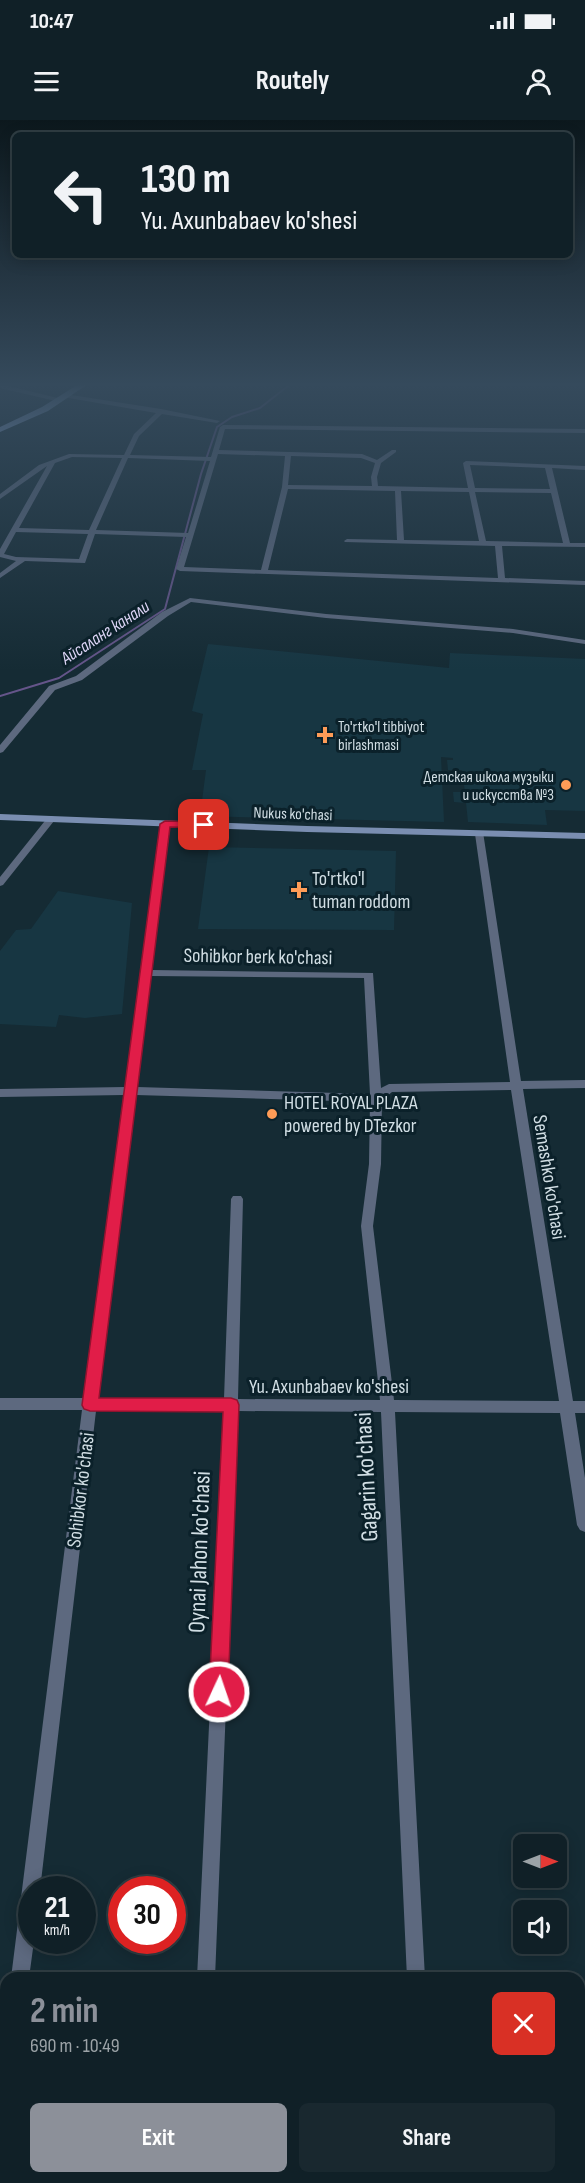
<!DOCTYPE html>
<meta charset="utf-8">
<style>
:root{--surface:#102027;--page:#19282f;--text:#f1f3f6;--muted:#9ca3a7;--line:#303e44;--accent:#8c9099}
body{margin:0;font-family:"Sofia Sans Condensed",sans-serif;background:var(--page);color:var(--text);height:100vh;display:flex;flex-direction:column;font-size:22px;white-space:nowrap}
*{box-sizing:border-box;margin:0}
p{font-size:20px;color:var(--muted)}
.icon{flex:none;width:33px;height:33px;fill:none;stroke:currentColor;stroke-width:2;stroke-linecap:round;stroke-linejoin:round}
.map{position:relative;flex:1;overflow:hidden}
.drawer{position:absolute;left:0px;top:1852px;width:585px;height:212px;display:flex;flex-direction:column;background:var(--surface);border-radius:18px 18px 0 0;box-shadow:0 3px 15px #0003,0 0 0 2px var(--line)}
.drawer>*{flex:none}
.hud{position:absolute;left:12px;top:12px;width:561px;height:126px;border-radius:9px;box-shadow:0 3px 15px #0003,0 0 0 2px var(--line);background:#102027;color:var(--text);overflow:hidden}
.needle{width:39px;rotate:90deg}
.controls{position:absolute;left:513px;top:1714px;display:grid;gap:12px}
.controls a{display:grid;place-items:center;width:54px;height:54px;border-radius:9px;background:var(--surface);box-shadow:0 3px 15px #0003,0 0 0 2px var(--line);font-size:30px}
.speed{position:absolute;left:18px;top:1756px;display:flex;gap:12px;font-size:30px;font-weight:700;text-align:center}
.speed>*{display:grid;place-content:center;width:78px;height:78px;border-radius:50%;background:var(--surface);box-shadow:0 3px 15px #0003,0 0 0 2px var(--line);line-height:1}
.speed small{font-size:15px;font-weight:400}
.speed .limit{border:9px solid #d22;background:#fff;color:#111}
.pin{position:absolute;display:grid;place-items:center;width:51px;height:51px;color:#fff;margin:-26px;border-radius:12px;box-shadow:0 3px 9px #0006}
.me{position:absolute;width:66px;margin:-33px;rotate:3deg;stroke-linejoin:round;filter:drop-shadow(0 0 4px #0008)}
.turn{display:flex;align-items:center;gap:21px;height:126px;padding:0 30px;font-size:27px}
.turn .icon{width:78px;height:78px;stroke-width:2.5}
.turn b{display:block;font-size:42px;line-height:51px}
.round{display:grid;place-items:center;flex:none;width:63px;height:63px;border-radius:9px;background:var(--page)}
.summary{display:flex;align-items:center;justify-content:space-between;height:102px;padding:0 30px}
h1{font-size:36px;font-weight:700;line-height:45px;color:var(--accent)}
.primary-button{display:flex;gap:12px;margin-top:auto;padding:12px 30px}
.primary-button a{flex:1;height:69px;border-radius:9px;background:var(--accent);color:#fff;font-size:24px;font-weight:700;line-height:69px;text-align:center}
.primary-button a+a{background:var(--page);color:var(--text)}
.status{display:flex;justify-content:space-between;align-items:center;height:42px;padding:0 30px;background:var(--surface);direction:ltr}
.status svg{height:16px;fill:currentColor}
header{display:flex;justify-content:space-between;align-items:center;height:78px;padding:0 30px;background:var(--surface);font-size:27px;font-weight:700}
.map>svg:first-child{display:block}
.built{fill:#173642}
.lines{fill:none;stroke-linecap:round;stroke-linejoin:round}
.stream{stroke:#65558a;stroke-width:2}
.minor{fill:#5d697f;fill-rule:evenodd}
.secondary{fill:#7a8eb1;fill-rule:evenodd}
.trunk{fill:#9cb7ea;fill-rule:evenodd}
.route{fill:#e11d48;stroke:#92132f;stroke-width:1.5}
.poi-dot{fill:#fe9c57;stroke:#0b212a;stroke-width:2}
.labels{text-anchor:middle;stroke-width:6;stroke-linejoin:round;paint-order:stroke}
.far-poi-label{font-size:16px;fill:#d1dee4;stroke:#0b212a;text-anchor:start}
.far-street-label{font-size:16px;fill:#d1dee4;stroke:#0b212a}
.far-water-label{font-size:18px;font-style:italic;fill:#dcd4f5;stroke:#0b212a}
.poi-label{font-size:20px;fill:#d1dee4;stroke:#0b212a;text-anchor:start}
.street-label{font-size:20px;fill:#d1dee4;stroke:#0b212a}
.near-street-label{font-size:24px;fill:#d1dee4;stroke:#0b212a}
</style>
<div class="status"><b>10:47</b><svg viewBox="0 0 49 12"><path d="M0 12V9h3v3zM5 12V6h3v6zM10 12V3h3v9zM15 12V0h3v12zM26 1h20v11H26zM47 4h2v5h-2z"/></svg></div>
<header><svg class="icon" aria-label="menu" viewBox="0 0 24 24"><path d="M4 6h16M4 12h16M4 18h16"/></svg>Routely<svg class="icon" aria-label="person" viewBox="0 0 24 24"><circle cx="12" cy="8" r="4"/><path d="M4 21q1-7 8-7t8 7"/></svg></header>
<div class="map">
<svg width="585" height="2063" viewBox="0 0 585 2063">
<rect width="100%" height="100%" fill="#152b34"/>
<path class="built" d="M208,524L449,548L450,533L585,539V691L545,690L547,705L468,702L466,683L454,682L453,672H465L462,650H448L447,640H453V638L441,637L444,702L200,696L206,650H192L203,594L192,591Z
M209,727L396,731L394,810L198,809Z
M58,771L132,783L122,894L85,898L59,895L56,907L0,904V831L16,810L31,809Z"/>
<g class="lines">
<path class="stream" d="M0,576L59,558L165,489L201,354L217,307L232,297L260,288L293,262"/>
<path class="minor" d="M0,264L62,279L63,280L60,282L0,268Z
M65,274L161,289L220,301L217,303L162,294L139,316L130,335L211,337L220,307L223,305L585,309V313L225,309L219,330L362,334L377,340L392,330H396V332L381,343L377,357L378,366L468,368L463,343L466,341L585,346V350L552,348L570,423H585V427L502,426L505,458L585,461V465L180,451L176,449L186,417L95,414L85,443L25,441L0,458V453L16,441L0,437V429L47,346L0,379V374L39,345L69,334L124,335L134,314L156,293L63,277ZM218,334L285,336L282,367L261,450L184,447ZM291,336L361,338L375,343L371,357L372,366L288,365ZM72,337L122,338L89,410L19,408L55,343ZM128,338L210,341L188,413L96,410ZM470,345L545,348L550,369L475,368ZM288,369L395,371L397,420L347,419L344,421L345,422L495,426L498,458L268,450ZM401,371L469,372L479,421L404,420ZM475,372L551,373L563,423L486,421ZM16,412L88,414L79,439L16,437L4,434Z
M190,478L326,494L513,509L585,520V524L513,513L326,498L191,482L168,496L82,560L55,570L3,632L0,633V625L49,566L76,556L162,492Z
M51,696L54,697V701L3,765L0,766V757L48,697Z
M165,701L170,704L151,850L373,853L381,968L389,964L510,962L475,714L477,712H483L521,961L585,960V968L523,969L573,1281H585V1293H575L585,1358V1412L580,1410L577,1405L560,1293L395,1292L425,1858H407L381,1292L238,1291L215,1858H197L224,1291H96L40,1770H32V1821H34L29,1858H11L82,1290H0V1278H84L124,975L0,977V969L125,967L160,704ZM151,856L364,858L370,974L137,967ZM511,970L559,1281L394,1280L373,1106L381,1044L382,980L392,972ZM136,975L370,982L369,1044L361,1106L380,1280L238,1279L243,1079L241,1076H233L231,1079L224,1279L98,1278Z
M6,1963V2030L0,2032V1966Z
M0,2039H6V2058H9L0,2059Z
M579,2043H585V2063H578L571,2058H579Z
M188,2058H208V2063H188Z
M416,2058H436V2063H416Z"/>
<path class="secondary" d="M0,694L307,706L585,713V719L307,712L0,700Z"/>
<path class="trunk" d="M82,262H91L48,291L0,312V307L42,287Z"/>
</g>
<linearGradient id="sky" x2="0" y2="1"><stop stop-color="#0c181d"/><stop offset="0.48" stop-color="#354a5c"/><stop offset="1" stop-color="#354a5c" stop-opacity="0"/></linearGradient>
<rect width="585" height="551" fill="url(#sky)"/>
<path class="route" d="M165,701L204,702L209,705L204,708L170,707L99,1278H231L237,1280L239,1285L228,1572L225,1578L219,1581L212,1578L209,1572L223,1292L90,1291L84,1289L82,1285L160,704Z"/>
<g class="poi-dot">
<path d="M322 606h6v6h6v6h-6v6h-6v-6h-6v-6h6z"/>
<circle cx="566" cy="665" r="6"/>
<path d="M296 761h6v6h6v6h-6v6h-6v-6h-6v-6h6z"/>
<circle cx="272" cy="994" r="6"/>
</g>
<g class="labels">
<g class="far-poi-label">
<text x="338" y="612">To'rtko'l tibbiyot<tspan x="338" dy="18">birlashmasi</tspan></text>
<text x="554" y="662" text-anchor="end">Детская школа музыки<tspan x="554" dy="18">и искусства №3</tspan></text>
</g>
<g class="far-street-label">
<text transform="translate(293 693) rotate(2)" y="6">Nukus ko'chasi</text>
</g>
<g class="far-water-label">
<text transform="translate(105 512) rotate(-33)" y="6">Айсаланг канали</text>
</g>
<g class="poi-label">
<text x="312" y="765">To'rtko'l<tspan x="312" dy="23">tuman roddom</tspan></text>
<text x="284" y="989">HOTEL ROYAL PLAZA<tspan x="284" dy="23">powered by DTezkor</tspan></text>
</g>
<g class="street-label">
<text transform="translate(258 836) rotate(1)" y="7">Sohibkor berk ko'chasi</text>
<text transform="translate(550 1057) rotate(81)" y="7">Semashko ko'chasi</text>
<text x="329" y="1273">Yu. Axunbabaev ko'shesi</text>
<text transform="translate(80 1370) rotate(-83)" y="7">Sohibkor ko'chasi</text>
</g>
<g class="near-street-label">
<text transform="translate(366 1357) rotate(-93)" y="8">Gagarin ko'chasi</text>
<text transform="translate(199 1432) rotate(-88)" y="8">Oynai Jahon ko'chasi</text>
</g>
</g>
</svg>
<div class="controls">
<a><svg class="needle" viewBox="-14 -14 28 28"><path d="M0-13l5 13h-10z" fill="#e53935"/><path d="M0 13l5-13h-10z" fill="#9ca3a7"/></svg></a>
<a><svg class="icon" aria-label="sound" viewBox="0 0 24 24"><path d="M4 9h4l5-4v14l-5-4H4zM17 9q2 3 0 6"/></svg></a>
</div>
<div class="speed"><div>21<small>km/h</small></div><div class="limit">30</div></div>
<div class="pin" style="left:204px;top:705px;background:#d93025"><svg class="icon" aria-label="arrive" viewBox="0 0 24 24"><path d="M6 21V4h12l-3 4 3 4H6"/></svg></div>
<svg class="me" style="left:219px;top:1572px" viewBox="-20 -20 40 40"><circle r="17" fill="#e11d48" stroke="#fff" stroke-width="3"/><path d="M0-11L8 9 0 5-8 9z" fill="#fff"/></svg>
<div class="hud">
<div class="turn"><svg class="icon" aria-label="left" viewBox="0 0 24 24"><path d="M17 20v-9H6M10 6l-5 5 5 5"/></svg><div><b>130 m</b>Yu. Axunbabaev ko'shesi</div></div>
</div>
<section class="drawer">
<div class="summary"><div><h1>2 min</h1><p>690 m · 10:49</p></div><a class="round" style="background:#d93025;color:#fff"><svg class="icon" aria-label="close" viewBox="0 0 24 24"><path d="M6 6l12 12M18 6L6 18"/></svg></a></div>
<div class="primary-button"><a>Exit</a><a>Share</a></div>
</section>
</div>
